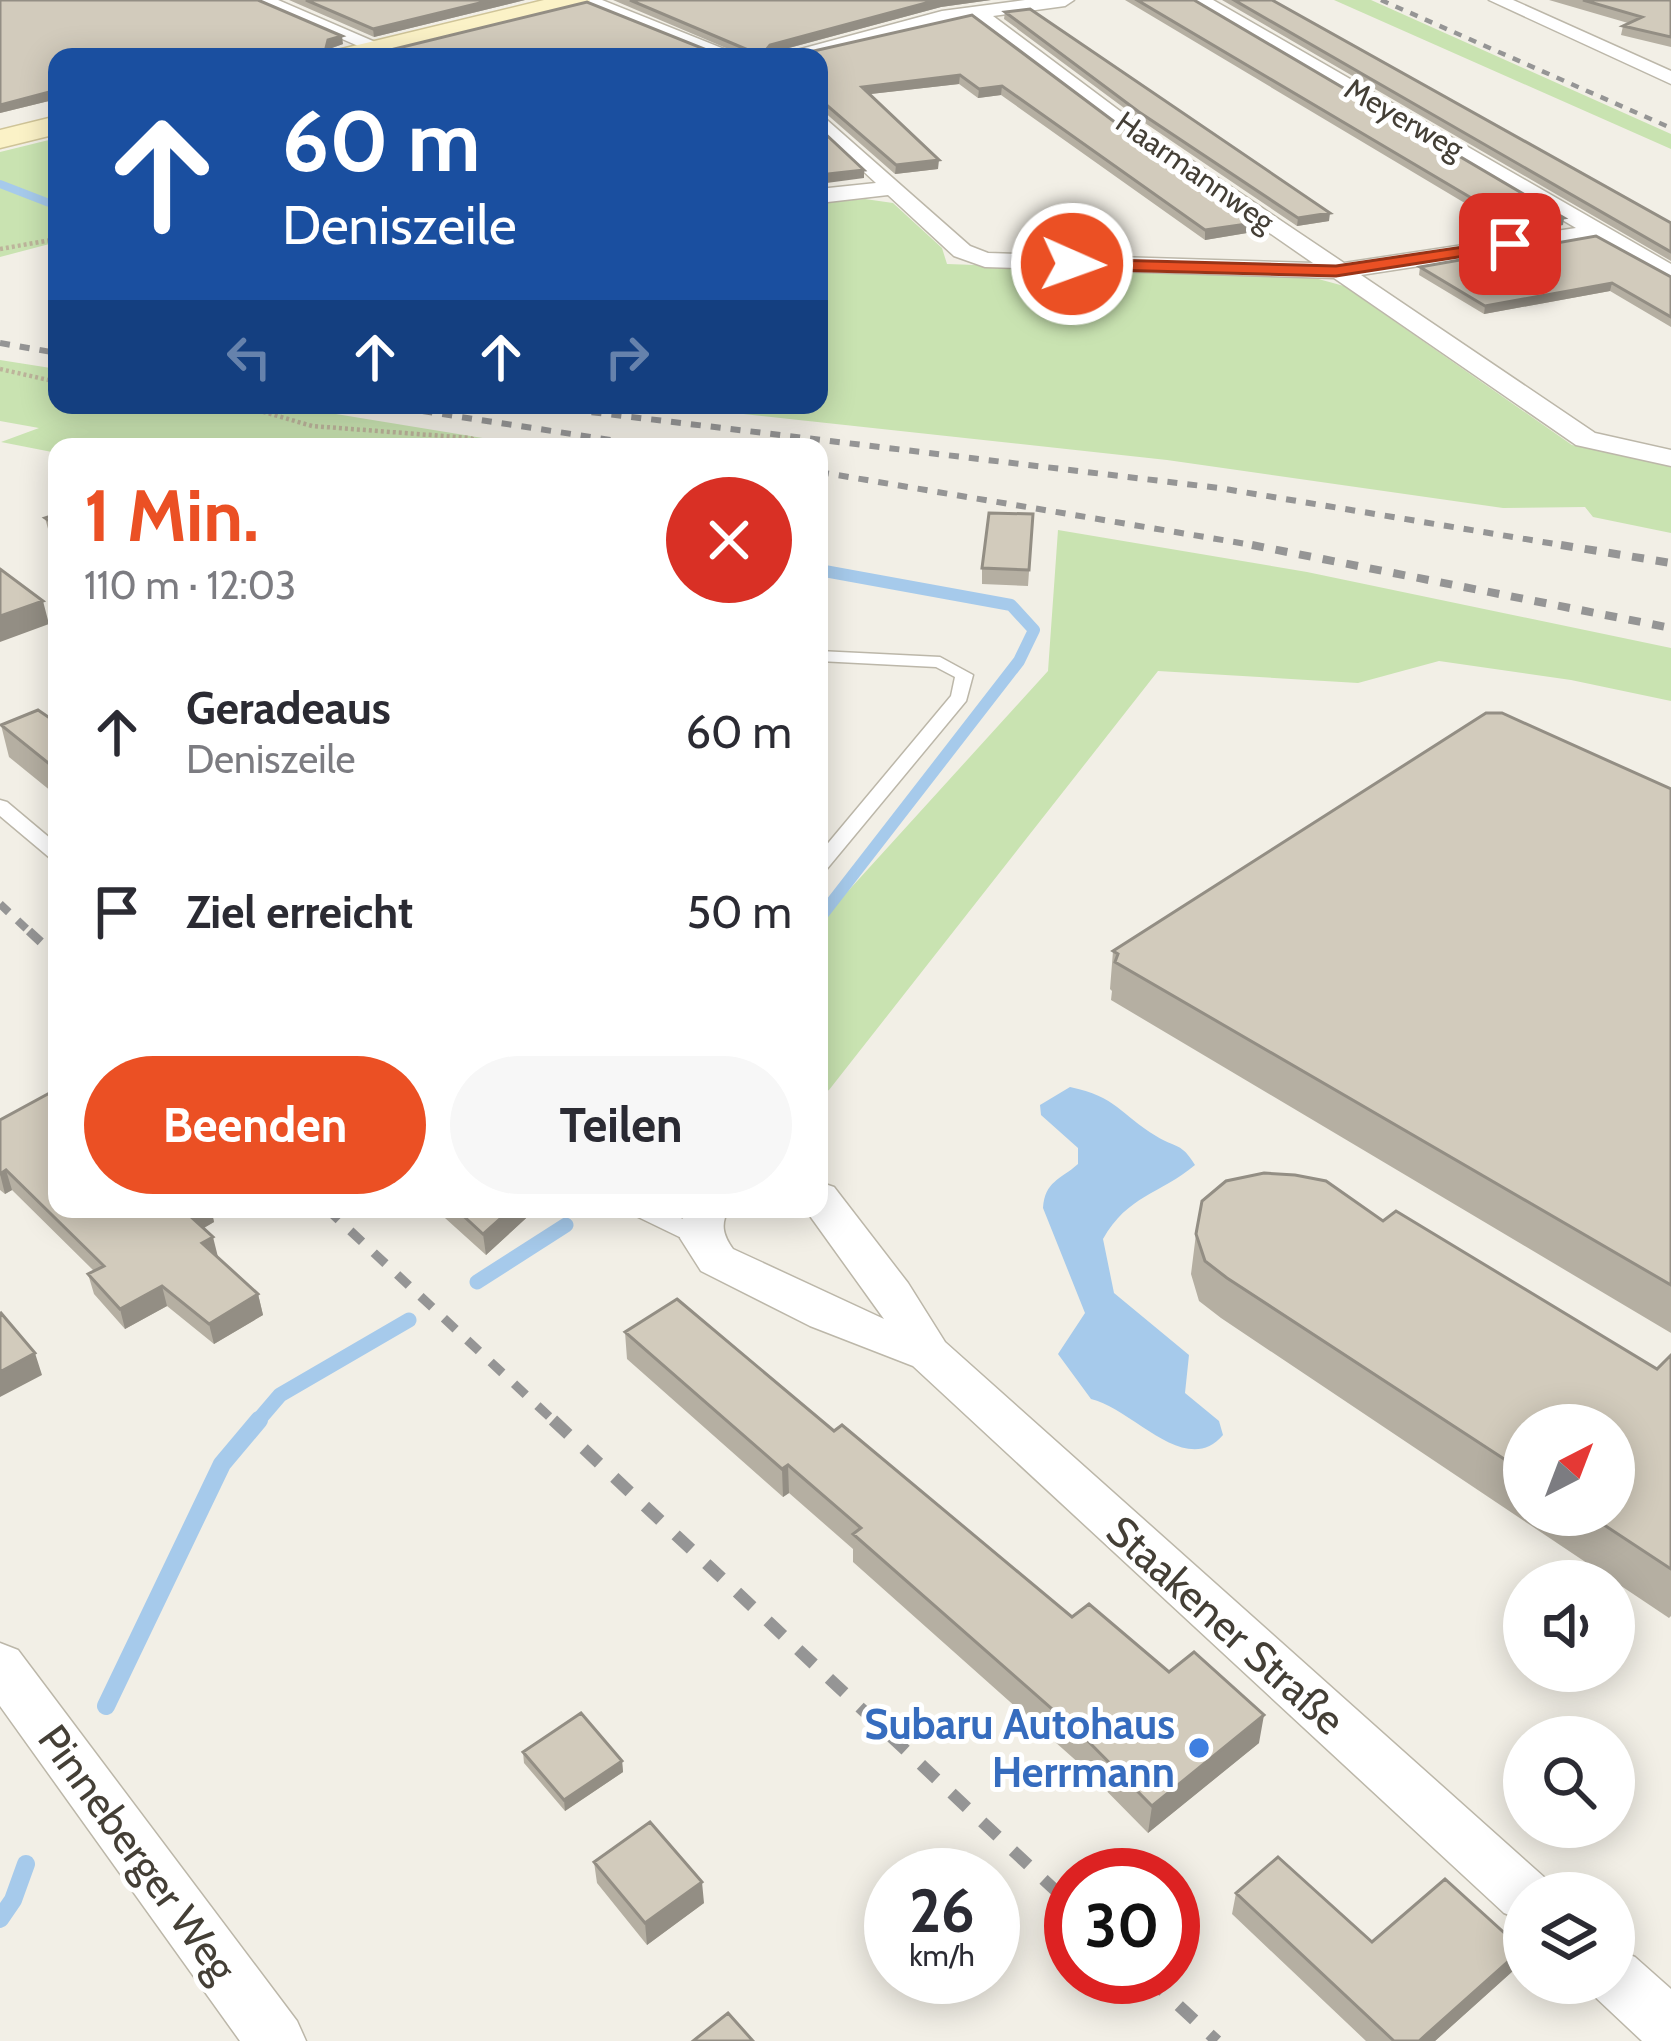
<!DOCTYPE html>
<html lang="de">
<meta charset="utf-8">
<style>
:root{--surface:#fff;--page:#f7f7f7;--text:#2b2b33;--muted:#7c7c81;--accent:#eb5024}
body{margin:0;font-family:Cabin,sans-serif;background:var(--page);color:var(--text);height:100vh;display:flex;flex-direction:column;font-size:45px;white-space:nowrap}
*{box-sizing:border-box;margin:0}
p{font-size:39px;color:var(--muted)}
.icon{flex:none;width:66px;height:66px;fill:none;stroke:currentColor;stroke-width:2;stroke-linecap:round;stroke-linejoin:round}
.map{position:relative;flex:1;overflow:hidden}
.drawer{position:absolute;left:48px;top:438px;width:780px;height:780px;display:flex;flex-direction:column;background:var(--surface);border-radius:24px;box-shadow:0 6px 30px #0003}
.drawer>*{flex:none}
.hud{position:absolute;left:48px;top:48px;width:780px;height:366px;border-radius:24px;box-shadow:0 6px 30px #0003;background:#1a4fa0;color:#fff;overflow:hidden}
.needle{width:78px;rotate:42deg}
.buttons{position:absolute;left:1503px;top:1404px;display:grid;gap:24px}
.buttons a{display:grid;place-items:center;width:132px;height:132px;border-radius:50%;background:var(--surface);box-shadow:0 6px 30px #0003;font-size:60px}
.speed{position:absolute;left:864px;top:1848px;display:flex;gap:24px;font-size:60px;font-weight:700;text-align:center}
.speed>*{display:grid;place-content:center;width:156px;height:156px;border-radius:50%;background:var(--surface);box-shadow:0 6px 30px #0003;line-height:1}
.speed small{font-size:30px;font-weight:400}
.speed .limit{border:18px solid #d22;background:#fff;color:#111}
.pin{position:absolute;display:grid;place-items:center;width:102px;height:102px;color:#fff;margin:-51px;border-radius:24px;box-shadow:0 6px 18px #0006}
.me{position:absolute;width:132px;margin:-66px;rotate:92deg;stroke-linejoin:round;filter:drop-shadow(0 0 9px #0008)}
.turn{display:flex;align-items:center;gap:42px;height:252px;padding:0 36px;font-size:54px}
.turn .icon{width:156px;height:156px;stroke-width:2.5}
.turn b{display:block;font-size:84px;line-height:102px}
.lanes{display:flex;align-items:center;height:114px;padding:0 36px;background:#0003;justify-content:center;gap:60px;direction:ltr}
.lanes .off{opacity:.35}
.round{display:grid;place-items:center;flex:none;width:126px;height:126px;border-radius:63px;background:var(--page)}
.summary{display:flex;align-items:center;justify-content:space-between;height:204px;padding:0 36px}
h1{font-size:72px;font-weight:700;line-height:90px;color:var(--accent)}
.cta{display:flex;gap:24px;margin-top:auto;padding:24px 36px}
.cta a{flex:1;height:138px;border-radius:72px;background:var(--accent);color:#fff;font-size:48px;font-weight:700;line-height:138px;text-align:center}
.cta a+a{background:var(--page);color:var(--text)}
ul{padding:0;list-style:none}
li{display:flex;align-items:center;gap:36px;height:180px;padding:0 36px}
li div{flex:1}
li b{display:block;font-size:45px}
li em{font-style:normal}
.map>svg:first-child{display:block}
.green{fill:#c9e3b1}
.water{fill:#a6caeb}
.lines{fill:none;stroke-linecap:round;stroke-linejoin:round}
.stream-far3{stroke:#a6caeb;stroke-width:8}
.stream-far2{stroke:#a6caeb;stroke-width:12}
.stream-far1{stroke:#a6caeb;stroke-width:15}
.stream{stroke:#a6caeb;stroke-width:18}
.lane-casing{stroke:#bcb7a9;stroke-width:3}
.street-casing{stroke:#bcb7a9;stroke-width:3}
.secondary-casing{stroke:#cfc498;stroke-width:3}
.path{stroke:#bdb49b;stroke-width:4.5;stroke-dasharray:3 3;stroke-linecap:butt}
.lane{fill:#fff;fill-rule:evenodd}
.street{fill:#fff;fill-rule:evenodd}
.secondary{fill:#fbf2c7;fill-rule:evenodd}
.rail-far4{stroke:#959595;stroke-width:4.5;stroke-dasharray:8 8;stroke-linecap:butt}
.rail-far3{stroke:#959595;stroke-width:6;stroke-dasharray:10 10;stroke-linecap:butt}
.rail-far2{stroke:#959595;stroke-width:8;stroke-dasharray:12 12;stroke-linecap:butt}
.rail-far1{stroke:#959595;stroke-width:9;stroke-dasharray:16 16;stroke-linecap:butt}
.rail{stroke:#959595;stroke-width:12;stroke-dasharray:21 21;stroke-linecap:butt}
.wall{fill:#b5afa2;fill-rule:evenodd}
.shaded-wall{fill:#938e84}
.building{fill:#d2cbbc;stroke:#938e84;stroke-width:3}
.route{fill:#eb5024;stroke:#993417;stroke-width:3}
.shop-dot{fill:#3f7fe0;stroke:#fff;stroke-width:4.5}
.labels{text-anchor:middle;stroke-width:10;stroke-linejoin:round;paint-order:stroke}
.far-street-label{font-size:30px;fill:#443f36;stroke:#fff}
.near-street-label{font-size:42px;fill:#443f36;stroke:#fff}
.near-shop-label{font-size:42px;font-weight:bold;fill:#366cbe;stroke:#fff;text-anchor:end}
</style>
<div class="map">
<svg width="1671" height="2041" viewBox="0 0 1671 2041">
<rect width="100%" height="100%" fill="#f2efe6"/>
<path class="green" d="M1334,0H1371L1671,134V149Z
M57,138V242L0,257V152Z
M865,199L893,203L942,248L947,264L1311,277L1344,286L1572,445L1671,466V533L1593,517L1585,507L1503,508L1167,460L661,405H819V203Z
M0,360L57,369V405H281L538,447H57V453L1,442L39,428L0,421Z
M1058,530L1307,572L1671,648V701L1571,680L1439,661L1358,683L1158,671L829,1090L819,1095V923L1048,671Z"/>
<path class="water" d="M1070,1087C1117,1097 1120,1114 1156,1136C1177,1149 1181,1142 1195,1165C1159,1195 1128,1195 1103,1239L1114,1293L1189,1355L1185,1393L1219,1421L1223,1435C1186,1479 1132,1408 1091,1399L1058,1354L1085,1313L1043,1208C1045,1181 1060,1180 1078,1164V1148L1041,1115L1040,1105Z"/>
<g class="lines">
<path class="stream-far3" d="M0,184L57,206"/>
<path class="stream-far2" d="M819,570L1011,605L1034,630L1019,661L819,919"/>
<path class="stream-far1" d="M477,1282L566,1225
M256,1423L280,1395L409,1320"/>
<path class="stream" d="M106,1706L222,1464L259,1420
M0,1919L13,1900L26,1864"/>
<g class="lane-casing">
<path id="lane" d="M819,651L940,657L973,675L966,701L826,870L819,872V854L951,696L955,677L936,667L819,661Z
M0,800L7,802L57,844V860L50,858L0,816Z
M630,1209H662L710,1232L714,1238L710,1244H694L634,1215Z"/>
</g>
<g class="street-casing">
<path id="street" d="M253,0H278L389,48L372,52Z
M576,0H602L744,57H716Z
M1025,0H1074L1065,6L993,16L1136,123L1344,263L1576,228L1191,0H1213L1671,264V281L1595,239L1361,275L1595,433L1671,450V466L1576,445L1334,278L985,267L954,256L888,195L819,203V189L876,183L819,130V113L970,246L988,253L1313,263L1122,131L973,18L804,57H771L942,11Z
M1489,0H1513L1671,71V84Z
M819,1182L834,1187L908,1283L945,1342L1544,1877L1551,1893H1524V1921L1504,1913L913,1366L810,1326L701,1271L680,1238L684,1209H729C720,1224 723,1235 733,1249L884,1319L805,1209H819Z
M0,1643L18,1650L297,2021L306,2041H240L0,1706Z
M1614,1949L1635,1957L1671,1989V2041H1642L1593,1995L1588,1983H1614Z"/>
</g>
<g class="secondary-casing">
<path id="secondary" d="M544,0H590L586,6L378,57H329L333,51Z
M57,116V134L0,148V130Z"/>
</g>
<path class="path" d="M0,249L57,239
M0,369L57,382
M240,405L312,426L470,438L494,447"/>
<use href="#lane" class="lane"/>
<use href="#street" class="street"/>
<use href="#secondary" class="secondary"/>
<path class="rail-far4" d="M1381,0L1671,128"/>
<path class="rail-far3" d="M0,343L57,353
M383,405L656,447
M532,405L1219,488L1579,548
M819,472L1270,548"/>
<path class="rail-far2" d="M1252,545L1671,628
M1561,545L1671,563
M0,904L32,934"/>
<path class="rail-far1" d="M29,931L57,957
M327,1209L556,1423"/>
<path class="rail" d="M553,1420L1071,1905
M1148,1977L1217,2041"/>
</g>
<path class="wall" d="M0,0L343,44L329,49L328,52L714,53L733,51L613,0H991L941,7L778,51L805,53L972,15L1259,231L1205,240L1001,95L978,98L959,84L870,94L938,169L895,174L822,110H819V57H57V99L0,113Z
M289,0H525L374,37Z
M1125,0H1194L1563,225L1515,233Z
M1222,0H1272L1671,223V261Z
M1549,0H1671V47L1621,35L1623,26L1628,23Z
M1005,12L1329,221L1297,226L1139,119L1004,19Z
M1420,267L1671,277V327L1610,291L1484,314L1419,275Z
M57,514V541L50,536L45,518Z
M1033,514L1028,586L982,584V568Z
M56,723H57V796L9,757L1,725Z
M1671,789V1333L1111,1000L1112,991L1110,989L1113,951Z
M0,1120L57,1209H211L214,1222L204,1228L217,1257L258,1294L263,1315L214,1344L167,1306L125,1329L94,1294L88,1274L94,1271L12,1190L5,1194L0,1190Z
M435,1209H536L486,1255Z
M1383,1221L1657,1369L1671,1355V1616L1669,1618L1221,1318L1199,1301L1191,1274L1196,1234ZM1524,1425L1614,1515H1524Z
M625,1332L834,1431L1072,1617L1169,1672L1259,1743L1148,1833L1081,1765L853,1562V1549L789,1493L783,1497L627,1359Z
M523,1752L622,1761L623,1772L565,1811L524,1763Z
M594,1862L704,1903L647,1945L597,1883Z
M1236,1893L1372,1942L1522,1949L1514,1970L1435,2041H1366L1232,1914Z"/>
<path class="shaded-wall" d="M492,0H525L374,37L373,29Z
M937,0H991L941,7L770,53L766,50L770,45Z
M342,36L343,44L329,49L327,57L325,52L328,40Z
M960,75L959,84L862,95V87Z
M1002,86L1001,95L978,98L979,89Z
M57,90V99L0,113V105Z
M939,160L938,169L895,174L896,165Z
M864,170V178L819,184V175Z
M1330,213L1329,221L1297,226L1298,218Z
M1564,218L1563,225L1515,233L1517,225Z
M1261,222L1259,231L1205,240V230Z
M1612,283L1610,291L1484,314L1485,306Z
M43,601L49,624L0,642V616Z
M6,1170L12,1190L5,1194L0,1174Z
M198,1209H211L214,1222L193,1234L188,1214Z
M511,1209H536L486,1255L483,1234Z
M213,1237L218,1257L202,1243Z
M162,1286L167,1306L125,1329L120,1309Z
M258,1294L263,1315L214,1344L209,1324Z
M35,1353L42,1375L0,1397V1372Z
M788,1465L789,1493L783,1497L782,1469Z
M1264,1715L1259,1743L1148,1833L1152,1806Z
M622,1761L623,1772L565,1811L564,1800Z
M702,1882L704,1903L647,1945L645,1923Z
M1522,1949L1514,1970L1435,2041H1419Z"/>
<path class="building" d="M0,0H258L342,36L328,40L325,52L378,53L587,2L714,53L748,50L630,0H937L770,45L766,50L805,53L972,15L1120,126L1261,222L1205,230L1002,86L979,89L960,75L862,87L939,160L896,165L822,101H819V57H57V90L0,105Z
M306,0H492L373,29Z
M1137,0H1194L1564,218L1517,225Z
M1234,0H1272L1671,223V252Z
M1583,0H1671V37L1623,26L1642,17Z
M1030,9L1330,213L1298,218L1139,112L1005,12Z
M819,128L864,170L819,175Z
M1596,236L1671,277V317L1612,283L1485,306L1420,267Z
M989,513L1033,514L1029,570L982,568Z
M57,514V526L45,518Z
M0,569L43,601L0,616Z
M38,710L57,723V770L1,725Z
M1486,713H1502L1671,789V1285L1115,962L1118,954L1113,951Z
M57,1089V1209H198L188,1214L213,1237L202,1243L258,1294L209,1324L162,1286L120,1309L88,1274L104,1266L6,1170L0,1174V1120Z
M1264,1173L1295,1175L1326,1181L1383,1221L1396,1211L1657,1369L1671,1355V1569L1589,1515H1614V1425H1524V1472L1227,1278L1205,1261L1196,1234L1202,1201L1226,1181Z
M456,1209H511L483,1234Z
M677,1299L834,1431L842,1425L1072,1617L1089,1604L1169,1672L1194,1652L1264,1715L1152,1806L1084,1737L853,1534L861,1528L788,1465L782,1469L625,1332Z
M1,1313L35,1353L0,1372V1314Z
M581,1713L622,1761L564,1800L523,1752Z
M650,1822L702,1882L645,1923L594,1862Z
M1278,1857L1372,1942L1445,1879L1522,1949L1419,2041H1394L1236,1893Z
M728,2013L753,2041H693Z"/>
<path class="route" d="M1510,240L1516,241V248L1336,276L1072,269L1064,264L1072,259L1336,266Z"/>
<circle class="shop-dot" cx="1199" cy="1748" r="12"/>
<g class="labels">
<g class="far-street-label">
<text transform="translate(1404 119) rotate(30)" y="10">Meyerweg</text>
<text transform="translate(1195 172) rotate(35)" y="10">Haarmannweg</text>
</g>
<g class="near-street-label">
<text transform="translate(1226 1625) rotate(42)" y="15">Staakener Straße</text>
<text transform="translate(138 1853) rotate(54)" y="15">Pinneberger Weg</text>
</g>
<g class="near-shop-label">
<text x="1175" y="1739">Subaru Autohaus<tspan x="1175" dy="48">Herrmann</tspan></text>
</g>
</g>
</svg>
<div class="buttons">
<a><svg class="needle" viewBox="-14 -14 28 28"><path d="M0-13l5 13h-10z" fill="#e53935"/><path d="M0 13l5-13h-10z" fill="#7c7c81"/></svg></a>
<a><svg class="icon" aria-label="sound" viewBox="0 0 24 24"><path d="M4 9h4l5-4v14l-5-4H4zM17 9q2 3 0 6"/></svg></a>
<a><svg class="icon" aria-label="search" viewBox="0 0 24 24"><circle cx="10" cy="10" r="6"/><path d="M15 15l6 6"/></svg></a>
<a><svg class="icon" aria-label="layers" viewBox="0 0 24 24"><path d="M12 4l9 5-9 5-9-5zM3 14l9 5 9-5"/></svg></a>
</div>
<div class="speed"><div>26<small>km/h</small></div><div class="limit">30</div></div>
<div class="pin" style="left:1510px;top:244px;background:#d93025"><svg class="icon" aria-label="arrive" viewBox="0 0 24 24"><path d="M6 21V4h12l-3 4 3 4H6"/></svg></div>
<svg class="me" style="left:1072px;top:264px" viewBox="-20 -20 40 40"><circle r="17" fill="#eb5024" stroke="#fff" stroke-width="3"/><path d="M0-11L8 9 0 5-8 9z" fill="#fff"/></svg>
<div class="hud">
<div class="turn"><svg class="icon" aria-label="ahead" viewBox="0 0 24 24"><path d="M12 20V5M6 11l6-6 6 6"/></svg><div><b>60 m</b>Deniszeile</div></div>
<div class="lanes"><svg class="icon off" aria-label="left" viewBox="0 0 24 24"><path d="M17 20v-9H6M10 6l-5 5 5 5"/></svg><svg class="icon" aria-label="ahead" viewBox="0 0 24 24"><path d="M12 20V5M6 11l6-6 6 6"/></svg><svg class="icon" aria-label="ahead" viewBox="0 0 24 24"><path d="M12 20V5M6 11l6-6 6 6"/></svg><svg class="icon off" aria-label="right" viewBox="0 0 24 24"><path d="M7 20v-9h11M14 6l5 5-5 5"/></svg></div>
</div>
<section class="drawer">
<div class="summary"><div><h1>1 Min.</h1><p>110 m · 12:03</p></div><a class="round" style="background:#d93025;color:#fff"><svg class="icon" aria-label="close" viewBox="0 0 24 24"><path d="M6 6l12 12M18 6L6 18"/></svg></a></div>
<ul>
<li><svg class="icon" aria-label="ahead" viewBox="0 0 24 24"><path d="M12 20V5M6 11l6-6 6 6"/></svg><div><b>Geradeaus</b><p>Deniszeile</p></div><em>60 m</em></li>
<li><svg class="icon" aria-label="arrive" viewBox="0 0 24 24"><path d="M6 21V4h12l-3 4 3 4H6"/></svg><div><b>Ziel erreicht</b></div><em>50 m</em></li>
</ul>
<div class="cta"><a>Beenden</a><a>Teilen</a></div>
</section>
</div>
